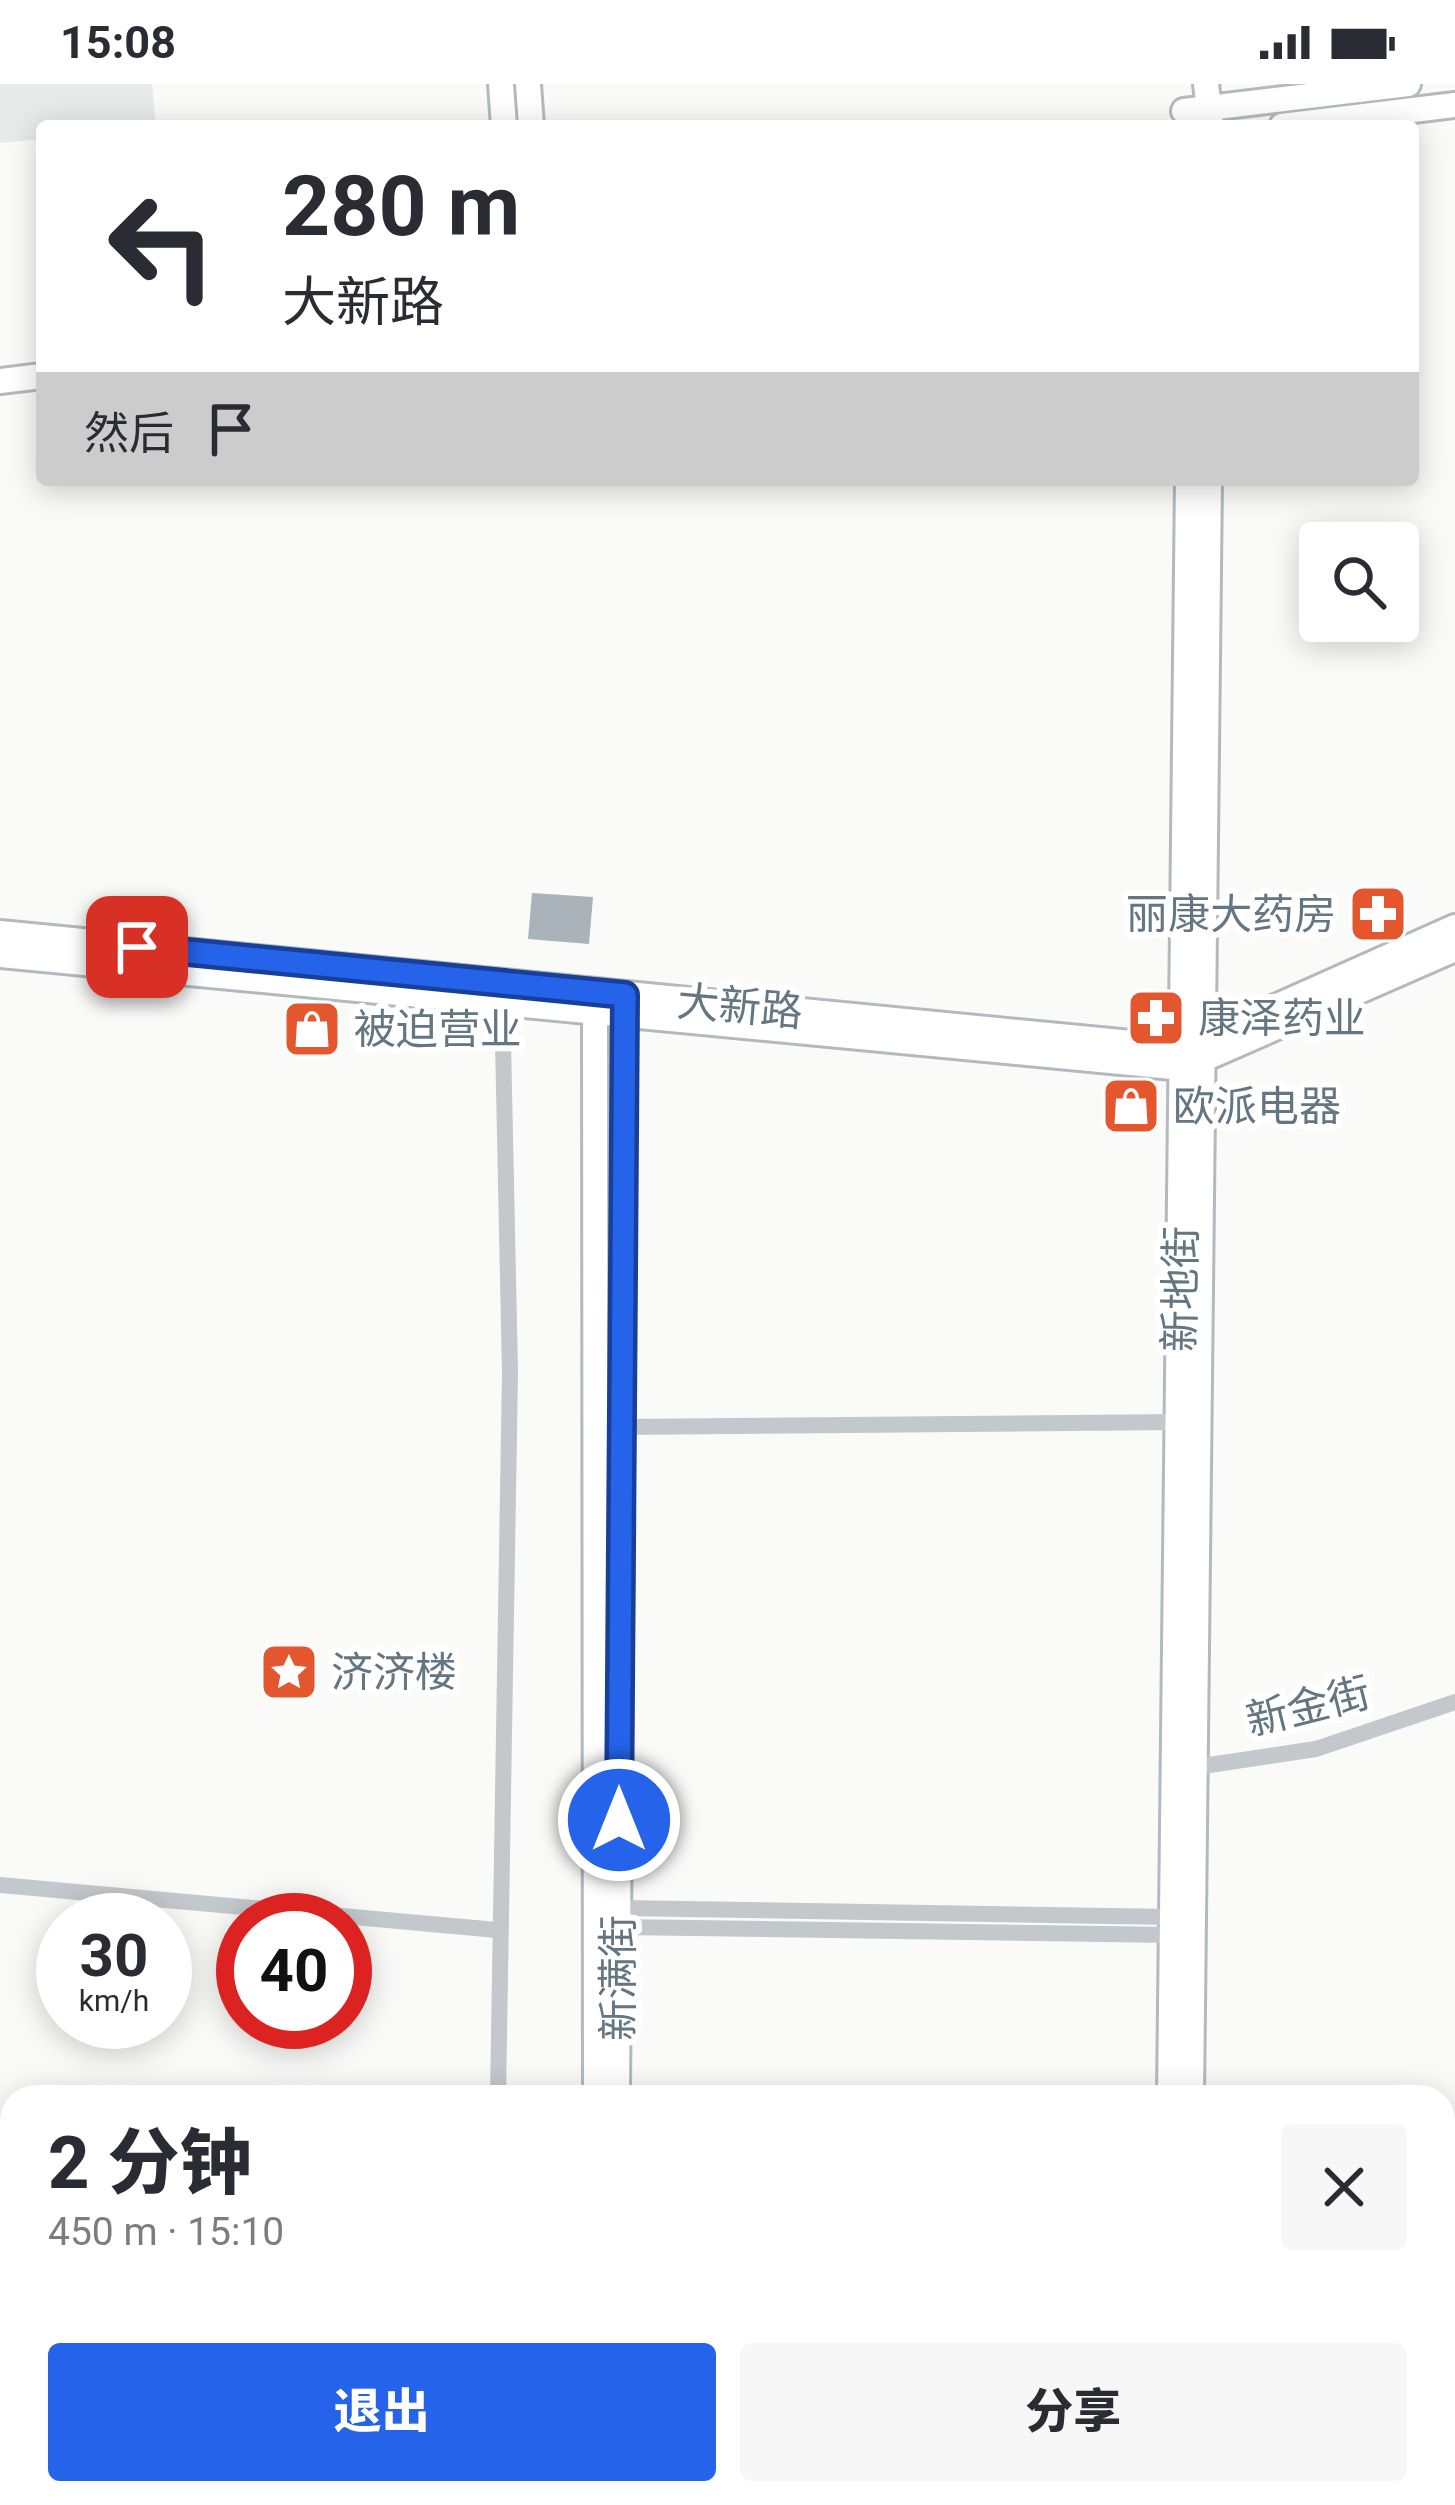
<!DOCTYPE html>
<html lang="zh">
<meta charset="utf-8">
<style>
:root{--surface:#fff;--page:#f7f7f7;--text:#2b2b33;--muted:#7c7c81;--accent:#2563eb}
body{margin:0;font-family:Roboto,"Noto Sans SC",sans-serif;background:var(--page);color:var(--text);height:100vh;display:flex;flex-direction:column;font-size:45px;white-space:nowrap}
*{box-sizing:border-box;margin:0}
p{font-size:39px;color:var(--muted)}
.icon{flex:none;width:66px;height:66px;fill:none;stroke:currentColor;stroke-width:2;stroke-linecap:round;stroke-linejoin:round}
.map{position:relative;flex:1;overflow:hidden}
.panel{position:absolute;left:0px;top:2001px;width:1455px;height:420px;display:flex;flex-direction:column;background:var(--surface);border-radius:36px 36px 0 0;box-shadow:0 6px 30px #0003}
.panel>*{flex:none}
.hud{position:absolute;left:36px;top:36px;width:1383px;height:366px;border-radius:12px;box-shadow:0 6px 30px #0003;background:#fff;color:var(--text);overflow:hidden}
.fabs{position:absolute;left:1299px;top:438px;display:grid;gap:24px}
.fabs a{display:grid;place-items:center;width:120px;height:120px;border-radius:12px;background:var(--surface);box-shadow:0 6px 30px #0003;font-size:60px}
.speed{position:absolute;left:36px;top:1809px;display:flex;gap:24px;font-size:60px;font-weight:700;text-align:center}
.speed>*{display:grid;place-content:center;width:156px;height:156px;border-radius:50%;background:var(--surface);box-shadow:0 6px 30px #0003;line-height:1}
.speed small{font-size:30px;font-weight:400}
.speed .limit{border:18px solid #d22;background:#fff;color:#111}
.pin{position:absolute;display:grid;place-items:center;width:102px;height:102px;color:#fff;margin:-51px;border-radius:24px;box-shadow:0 6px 18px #0006}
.me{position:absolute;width:132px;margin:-66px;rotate:0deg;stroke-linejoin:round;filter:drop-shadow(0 0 9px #0008)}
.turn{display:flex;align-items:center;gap:42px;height:252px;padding:0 48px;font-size:54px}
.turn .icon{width:156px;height:156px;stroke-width:2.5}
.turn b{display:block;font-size:84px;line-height:102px}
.then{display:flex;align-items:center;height:114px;padding:0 48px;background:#0003;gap:24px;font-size:45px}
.round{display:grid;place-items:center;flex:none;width:126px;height:126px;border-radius:12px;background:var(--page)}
.headline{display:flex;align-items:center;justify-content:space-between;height:204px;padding:0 48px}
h1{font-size:72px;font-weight:800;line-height:90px}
.cta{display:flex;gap:24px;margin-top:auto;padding:24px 48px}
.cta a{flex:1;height:138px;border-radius:12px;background:var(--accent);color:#fff;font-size:48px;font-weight:800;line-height:138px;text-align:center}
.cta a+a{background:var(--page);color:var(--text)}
.status{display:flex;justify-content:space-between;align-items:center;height:84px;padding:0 60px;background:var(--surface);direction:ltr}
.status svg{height:33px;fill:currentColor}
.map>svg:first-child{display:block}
.built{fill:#e8e9e9}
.building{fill:#aab3b9}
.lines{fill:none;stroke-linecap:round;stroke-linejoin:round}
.secondary-casing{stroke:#b3babf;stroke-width:30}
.primary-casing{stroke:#b5babe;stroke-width:33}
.street{stroke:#c3c8cc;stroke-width:16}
.secondary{stroke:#fff;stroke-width:24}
.primary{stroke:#fff;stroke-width:27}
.route-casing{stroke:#184099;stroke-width:30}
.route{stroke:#2563eb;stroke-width:21}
.labels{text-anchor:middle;stroke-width:12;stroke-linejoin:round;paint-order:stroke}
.poi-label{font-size:42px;fill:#657683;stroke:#fff;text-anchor:start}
.street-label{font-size:42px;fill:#657683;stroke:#fff}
</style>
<div class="status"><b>15:08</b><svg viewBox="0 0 49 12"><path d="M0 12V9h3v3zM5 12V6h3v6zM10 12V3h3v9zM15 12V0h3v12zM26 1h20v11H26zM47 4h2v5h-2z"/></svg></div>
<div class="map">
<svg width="1455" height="2421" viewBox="0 0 1455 2421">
<rect width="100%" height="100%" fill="#fafaf8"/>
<path class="built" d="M0,0H152L156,42H42V55L0,59Z
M248,2409H458V2421H246Z"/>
<path class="building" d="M532,809L593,813L589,860L528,855Z"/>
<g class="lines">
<g class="secondary-casing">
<path id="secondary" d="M501,0L504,42
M528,0L531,42
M1206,0L1211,42
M1184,27L1408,0
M1282,42L1455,21
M0,297L42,292
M0,849L1183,964L1455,843
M0,871L1183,984L1455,865
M595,928L596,2013
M617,2013L624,918
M1170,2013L1188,396
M1191,2013L1209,396
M0,2285L12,2282
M598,2409V2421
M620,2409V2421
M1166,2421V2409
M1187,2421V2409"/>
</g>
<g class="primary-casing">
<path id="primary" d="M1443,2401L1455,2396
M1398,2421L1425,2409"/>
</g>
<path class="street" d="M618,1343L1179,1338
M1189,1684L1316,1665L1455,1618
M0,1801L497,1846
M619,1824L1173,1833
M620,1843L1173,1851
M498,2013L510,1288L502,910
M1443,2369L1455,2364
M1329,2421L1355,2409"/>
<use href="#secondary" class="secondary"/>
<use href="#primary" class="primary"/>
</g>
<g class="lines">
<g class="route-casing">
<path id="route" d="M137,863L625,911L619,1736"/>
</g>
<use href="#route" class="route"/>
</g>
<defs>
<g id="pharmacy-square" transform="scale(3)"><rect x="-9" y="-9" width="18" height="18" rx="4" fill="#e4572e" stroke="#fff"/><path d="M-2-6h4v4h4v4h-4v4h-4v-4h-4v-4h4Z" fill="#fff"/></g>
<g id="shop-square" transform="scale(3)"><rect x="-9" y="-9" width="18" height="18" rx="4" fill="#e4572e" stroke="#fff"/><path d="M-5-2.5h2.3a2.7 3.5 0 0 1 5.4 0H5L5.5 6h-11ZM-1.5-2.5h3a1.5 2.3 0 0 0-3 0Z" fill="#fff"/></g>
<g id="sight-square" transform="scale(3)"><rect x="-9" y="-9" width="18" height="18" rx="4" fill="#e4572e" stroke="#fff"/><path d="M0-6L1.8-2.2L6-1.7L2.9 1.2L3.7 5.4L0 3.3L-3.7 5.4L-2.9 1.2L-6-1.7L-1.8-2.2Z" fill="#fff"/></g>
</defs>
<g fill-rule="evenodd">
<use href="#pharmacy-square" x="1378" y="830"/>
<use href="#pharmacy-square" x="1156" y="934"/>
<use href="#shop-square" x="312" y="945"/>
<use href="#shop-square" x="1131" y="1022"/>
<use href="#sight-square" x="289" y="1588"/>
</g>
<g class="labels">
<g class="poi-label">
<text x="1336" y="845" text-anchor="end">丽康大药房</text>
<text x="1198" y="949">康泽药业</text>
<text x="354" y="960">被迫营业</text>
<text x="1173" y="1037">欧派电器</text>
<text x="331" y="1603">济济楼</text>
</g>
<g class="street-label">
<text transform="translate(740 922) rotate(5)" y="15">大新路</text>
<text transform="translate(1180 1205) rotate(-89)" y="15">新地街</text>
<text transform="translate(1308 1622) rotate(-14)" y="15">新金街</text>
<text transform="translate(618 1894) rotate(-90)" y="15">新满街</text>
</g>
</g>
</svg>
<div class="fabs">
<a><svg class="icon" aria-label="search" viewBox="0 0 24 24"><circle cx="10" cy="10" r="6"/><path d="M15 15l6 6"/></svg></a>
</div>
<div class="speed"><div>30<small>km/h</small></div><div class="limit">40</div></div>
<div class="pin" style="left:137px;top:863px;background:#d93025"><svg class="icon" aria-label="arrive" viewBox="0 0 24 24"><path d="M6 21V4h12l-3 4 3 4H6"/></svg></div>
<svg class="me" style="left:619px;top:1736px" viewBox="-20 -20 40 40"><circle r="17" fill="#2563eb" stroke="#fff" stroke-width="3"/><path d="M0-11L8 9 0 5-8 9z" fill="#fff"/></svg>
<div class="hud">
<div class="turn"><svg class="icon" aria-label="left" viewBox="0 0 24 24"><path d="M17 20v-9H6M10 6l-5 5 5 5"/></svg><div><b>280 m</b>大新路</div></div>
<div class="then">然后<svg class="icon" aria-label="arrive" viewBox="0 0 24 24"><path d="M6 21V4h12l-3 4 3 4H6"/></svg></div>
</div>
<section class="panel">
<div class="headline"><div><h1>2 分钟</h1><p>450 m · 15:10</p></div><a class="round"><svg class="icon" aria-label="close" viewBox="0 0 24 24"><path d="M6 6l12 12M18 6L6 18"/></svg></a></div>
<div class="cta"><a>退出</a><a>分享</a></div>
</section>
</div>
